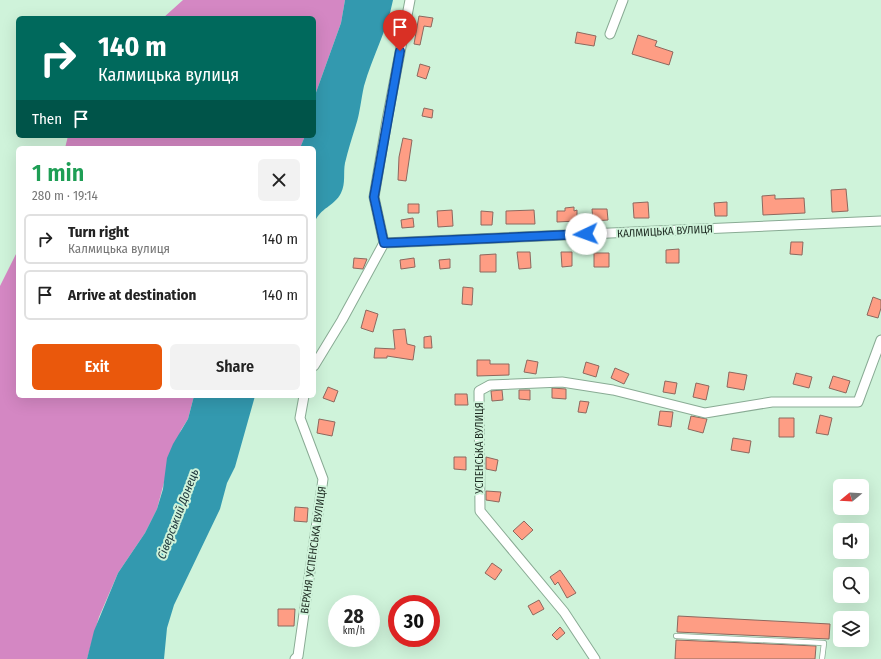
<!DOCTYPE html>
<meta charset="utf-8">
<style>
:root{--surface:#fff;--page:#f2f2f2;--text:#222;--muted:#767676;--line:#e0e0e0;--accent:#ea580c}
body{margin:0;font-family:"Fira Sans Condensed",sans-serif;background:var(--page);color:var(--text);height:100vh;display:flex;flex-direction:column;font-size:15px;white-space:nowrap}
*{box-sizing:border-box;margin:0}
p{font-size:13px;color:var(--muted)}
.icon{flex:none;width:22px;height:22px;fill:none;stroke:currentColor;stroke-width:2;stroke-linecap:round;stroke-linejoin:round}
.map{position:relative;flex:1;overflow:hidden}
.sheet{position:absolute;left:16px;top:146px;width:300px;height:252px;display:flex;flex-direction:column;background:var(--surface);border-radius:6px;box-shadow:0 4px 16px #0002}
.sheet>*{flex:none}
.hud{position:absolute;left:16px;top:16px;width:300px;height:122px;border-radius:6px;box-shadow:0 4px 16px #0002;background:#00695c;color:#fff;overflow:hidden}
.needle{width:26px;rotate:252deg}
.controls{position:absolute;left:833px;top:479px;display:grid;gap:8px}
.controls a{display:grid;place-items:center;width:36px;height:36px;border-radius:6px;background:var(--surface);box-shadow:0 4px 16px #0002;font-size:20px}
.speed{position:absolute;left:328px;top:595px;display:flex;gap:8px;font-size:20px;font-weight:700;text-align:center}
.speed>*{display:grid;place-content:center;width:52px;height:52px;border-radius:50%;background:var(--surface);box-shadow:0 4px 16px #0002;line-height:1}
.speed small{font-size:10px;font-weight:400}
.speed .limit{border:6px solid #d22;background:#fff;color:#111}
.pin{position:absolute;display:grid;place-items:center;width:34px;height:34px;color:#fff;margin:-41px -17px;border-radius:50% 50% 50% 0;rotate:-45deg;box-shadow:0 0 4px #0007}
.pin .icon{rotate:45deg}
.me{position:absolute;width:44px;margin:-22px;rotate:267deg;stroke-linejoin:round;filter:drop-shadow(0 0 3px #0008)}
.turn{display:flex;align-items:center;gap:14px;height:84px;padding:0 16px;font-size:18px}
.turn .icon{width:52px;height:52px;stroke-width:2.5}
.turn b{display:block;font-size:28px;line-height:34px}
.then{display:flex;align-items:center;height:38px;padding:0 16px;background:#0003;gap:8px;font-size:15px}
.round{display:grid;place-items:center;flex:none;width:42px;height:42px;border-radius:6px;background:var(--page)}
.head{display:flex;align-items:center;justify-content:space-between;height:68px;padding:0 16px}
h1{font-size:24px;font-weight:600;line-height:30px;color:#1e9e55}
.cta{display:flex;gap:8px;margin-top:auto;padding:8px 16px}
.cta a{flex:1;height:46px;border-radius:6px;background:var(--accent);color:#fff;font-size:16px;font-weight:600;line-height:46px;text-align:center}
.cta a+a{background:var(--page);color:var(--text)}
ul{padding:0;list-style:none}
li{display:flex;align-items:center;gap:12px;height:50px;margin:0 8px 6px;padding:0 8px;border:2px solid var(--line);border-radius:6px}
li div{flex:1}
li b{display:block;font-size:15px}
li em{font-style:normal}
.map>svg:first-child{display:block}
.forest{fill:#d487c3}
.water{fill:#3399af}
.building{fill:#fe9d84;stroke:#8d685e}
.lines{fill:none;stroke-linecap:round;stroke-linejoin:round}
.lane-casing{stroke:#89ab94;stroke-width:6}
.street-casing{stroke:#89ab94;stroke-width:11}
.lane{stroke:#fff;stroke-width:4.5}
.street{stroke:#fff;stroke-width:9}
.route-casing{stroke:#114b97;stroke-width:10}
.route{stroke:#1a73e8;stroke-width:7}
.labels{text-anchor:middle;stroke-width:4;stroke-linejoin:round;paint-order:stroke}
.street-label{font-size:11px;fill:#1c2920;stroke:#cff3da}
.water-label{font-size:12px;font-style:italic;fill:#20373d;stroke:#cff3da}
</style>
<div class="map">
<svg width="881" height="659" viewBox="0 0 881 659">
<rect width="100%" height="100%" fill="#cff3da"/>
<path class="forest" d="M183,0H345L341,23L314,98V18H163Z
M68,136H305L300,148H65Z
M18,250V396H194L188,419L181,430L166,475L157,509L145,533L118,573L99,617L87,659H0V286Z"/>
<path class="water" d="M345,0H393C387,31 372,57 364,86C361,99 360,113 356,125C352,138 348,150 345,163C343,173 346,183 341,193C334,207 320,207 314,224V148H300L305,136H314V98L341,23Z
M194,396H255L235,467L227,483L220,509L174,605L167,628L164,659H87L94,631L118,573L145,533L157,509L163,489L167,458L173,444L188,419Z"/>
<path class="building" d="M419,16L433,18L431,27L424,26L420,45L414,44Z
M577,32L596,36L594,46L575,43Z
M638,35L657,41L655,46L673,52L669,65L632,54Z
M420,64L430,67L426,79L417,76Z
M424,108L433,110L432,118L422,116Z
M403,138L412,140L406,181L398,180L399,157Z
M846,189L848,211L832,212L831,190Z
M775,195V199L804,198L805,213L763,215L762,196Z
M648,202L649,218H634L633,203Z
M727,202V216H715L714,203Z
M408,204H419V213H408Z
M574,207V211L577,210V221L557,222V211H565V208Z
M592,209H607L608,220L593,221Z
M452,210L453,226L438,227L437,211Z
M534,210L535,224H506V211Z
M481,211L493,212L492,225H481Z
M413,218L414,227L402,228L401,220Z
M791,242H803L802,255L790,254Z
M679,249V263H666V250Z
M517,252H530L531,268L519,269Z
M561,252H572V266L562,267Z
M594,253H609V267H594Z
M496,254V272H480V255Z
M354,258L367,259L363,269L353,268Z
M414,258L415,267L401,269L400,260Z
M450,259V268L440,269L439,260Z
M463,287L473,288L472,305L462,304Z
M873,297L881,300V308L878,318L867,315Z
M366,310L378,314L373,332L361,328Z
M405,329L407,344L415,346L413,360L387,356V358H374L375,348L395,349L393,330Z
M431,336L432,348H424V337Z
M477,360H490V364H509V375L477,376Z
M527,360L538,362L536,374L524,372Z
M586,362L599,366L596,377L583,373Z
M615,368L629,374L624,384L611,378Z
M729,372L747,375L744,390L727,387Z
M796,373L812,377L809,388L793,384Z
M833,376L850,381L846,393L829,388Z
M665,381L677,383L675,394L663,392Z
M696,383L709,386L706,400L693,397Z
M328,387L338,391L334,402L323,398Z
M552,388L566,389V399L552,398Z
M502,390L503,400L492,401L491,391Z
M519,390H530V400L519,399Z
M455,394H467L468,405H455Z
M580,401L589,402L586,413L578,412Z
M660,411L673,412L671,427L658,425Z
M820,415L832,418L828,435L816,433Z
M691,416L707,419L703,433L688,429Z
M779,418H794V437H779Z
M319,419L335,422L332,436L317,433Z
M733,438L751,441L749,453L731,450Z
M454,457H466V470L454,469Z
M486,457L498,460L496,471L486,469Z
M486,491L501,492L499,502L486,500Z
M295,507L308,508L307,522L294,521Z
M524,521L533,530L522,540L513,531Z
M492,563L502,570L495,580L485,573Z
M560,570L576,593L567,598L558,582L555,585L550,577Z
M539,600L544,609L533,615L528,606Z
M278,609H295L294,626H278Z
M678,616L830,624L829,639L677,632Z
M560,627L565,633L557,640L552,635Z
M676,640L816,646L815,659H675Z"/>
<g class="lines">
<g class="lane-casing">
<path id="lane" d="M676,636L824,643L822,659"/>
</g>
<g class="street-casing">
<path id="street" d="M610,34L623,0
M384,243L881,221
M384,243L374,197L387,120L410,0
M314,366L342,320L384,243
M295,659L298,656L323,479L300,418L304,396
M595,659L564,612L480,511L479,391L490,385L562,382L613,390L705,413L772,402H858L881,340"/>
</g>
<use href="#lane" class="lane"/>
<use href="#street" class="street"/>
</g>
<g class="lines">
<g class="route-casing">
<path id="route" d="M400,51L374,197L384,243L586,234"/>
</g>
<use href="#route" class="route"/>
</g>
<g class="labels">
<g class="street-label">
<text transform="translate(665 231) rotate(-3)" y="4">КАЛМИЦЬКА ВУЛИЦЯ</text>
<text transform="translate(479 448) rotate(-90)" y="4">УСПЕНСЬКА ВУЛИЦЯ</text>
<text transform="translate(313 550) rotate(-82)" y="4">ВЕРХНЯ УСПЕНСЬКА ВУЛИЦЯ</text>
</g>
<g class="water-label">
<text transform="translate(178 514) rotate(-69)" y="4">Сіверський Донець</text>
</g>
</g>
</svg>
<div class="controls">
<a><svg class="needle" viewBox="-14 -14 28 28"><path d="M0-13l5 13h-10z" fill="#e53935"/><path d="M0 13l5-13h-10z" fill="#767676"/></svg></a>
<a><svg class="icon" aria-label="sound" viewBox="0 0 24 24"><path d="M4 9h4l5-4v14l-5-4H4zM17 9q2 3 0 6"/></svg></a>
<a><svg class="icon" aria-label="search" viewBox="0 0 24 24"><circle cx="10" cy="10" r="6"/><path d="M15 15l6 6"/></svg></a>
<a><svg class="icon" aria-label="layers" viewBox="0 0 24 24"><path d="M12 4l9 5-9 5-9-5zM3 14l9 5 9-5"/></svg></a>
</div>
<div class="speed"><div>28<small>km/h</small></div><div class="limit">30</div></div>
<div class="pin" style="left:400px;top:51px;background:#d93025"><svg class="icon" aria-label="arrive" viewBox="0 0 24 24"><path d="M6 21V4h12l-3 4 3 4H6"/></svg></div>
<svg class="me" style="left:586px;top:234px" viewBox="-20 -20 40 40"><circle r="19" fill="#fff"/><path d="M0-13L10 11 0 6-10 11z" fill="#1a73e8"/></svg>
<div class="hud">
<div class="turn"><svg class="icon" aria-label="right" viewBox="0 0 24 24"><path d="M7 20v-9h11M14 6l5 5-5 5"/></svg><div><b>140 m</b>Калмицька вулиця</div></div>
<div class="then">Then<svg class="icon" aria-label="arrive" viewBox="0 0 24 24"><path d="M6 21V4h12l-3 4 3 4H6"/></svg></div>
</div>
<section class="sheet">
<div class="head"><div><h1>1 min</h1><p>280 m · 19:14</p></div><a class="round"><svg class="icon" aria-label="close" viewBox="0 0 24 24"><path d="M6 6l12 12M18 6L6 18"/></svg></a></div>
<ul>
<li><svg class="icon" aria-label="right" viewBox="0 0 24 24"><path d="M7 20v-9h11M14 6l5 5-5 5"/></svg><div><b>Turn right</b><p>Калмицька вулиця</p></div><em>140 m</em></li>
<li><svg class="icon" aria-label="arrive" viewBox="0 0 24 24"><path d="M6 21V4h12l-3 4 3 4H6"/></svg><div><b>Arrive at destination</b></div><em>140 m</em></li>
</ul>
<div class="cta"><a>Exit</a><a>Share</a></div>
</section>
</div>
